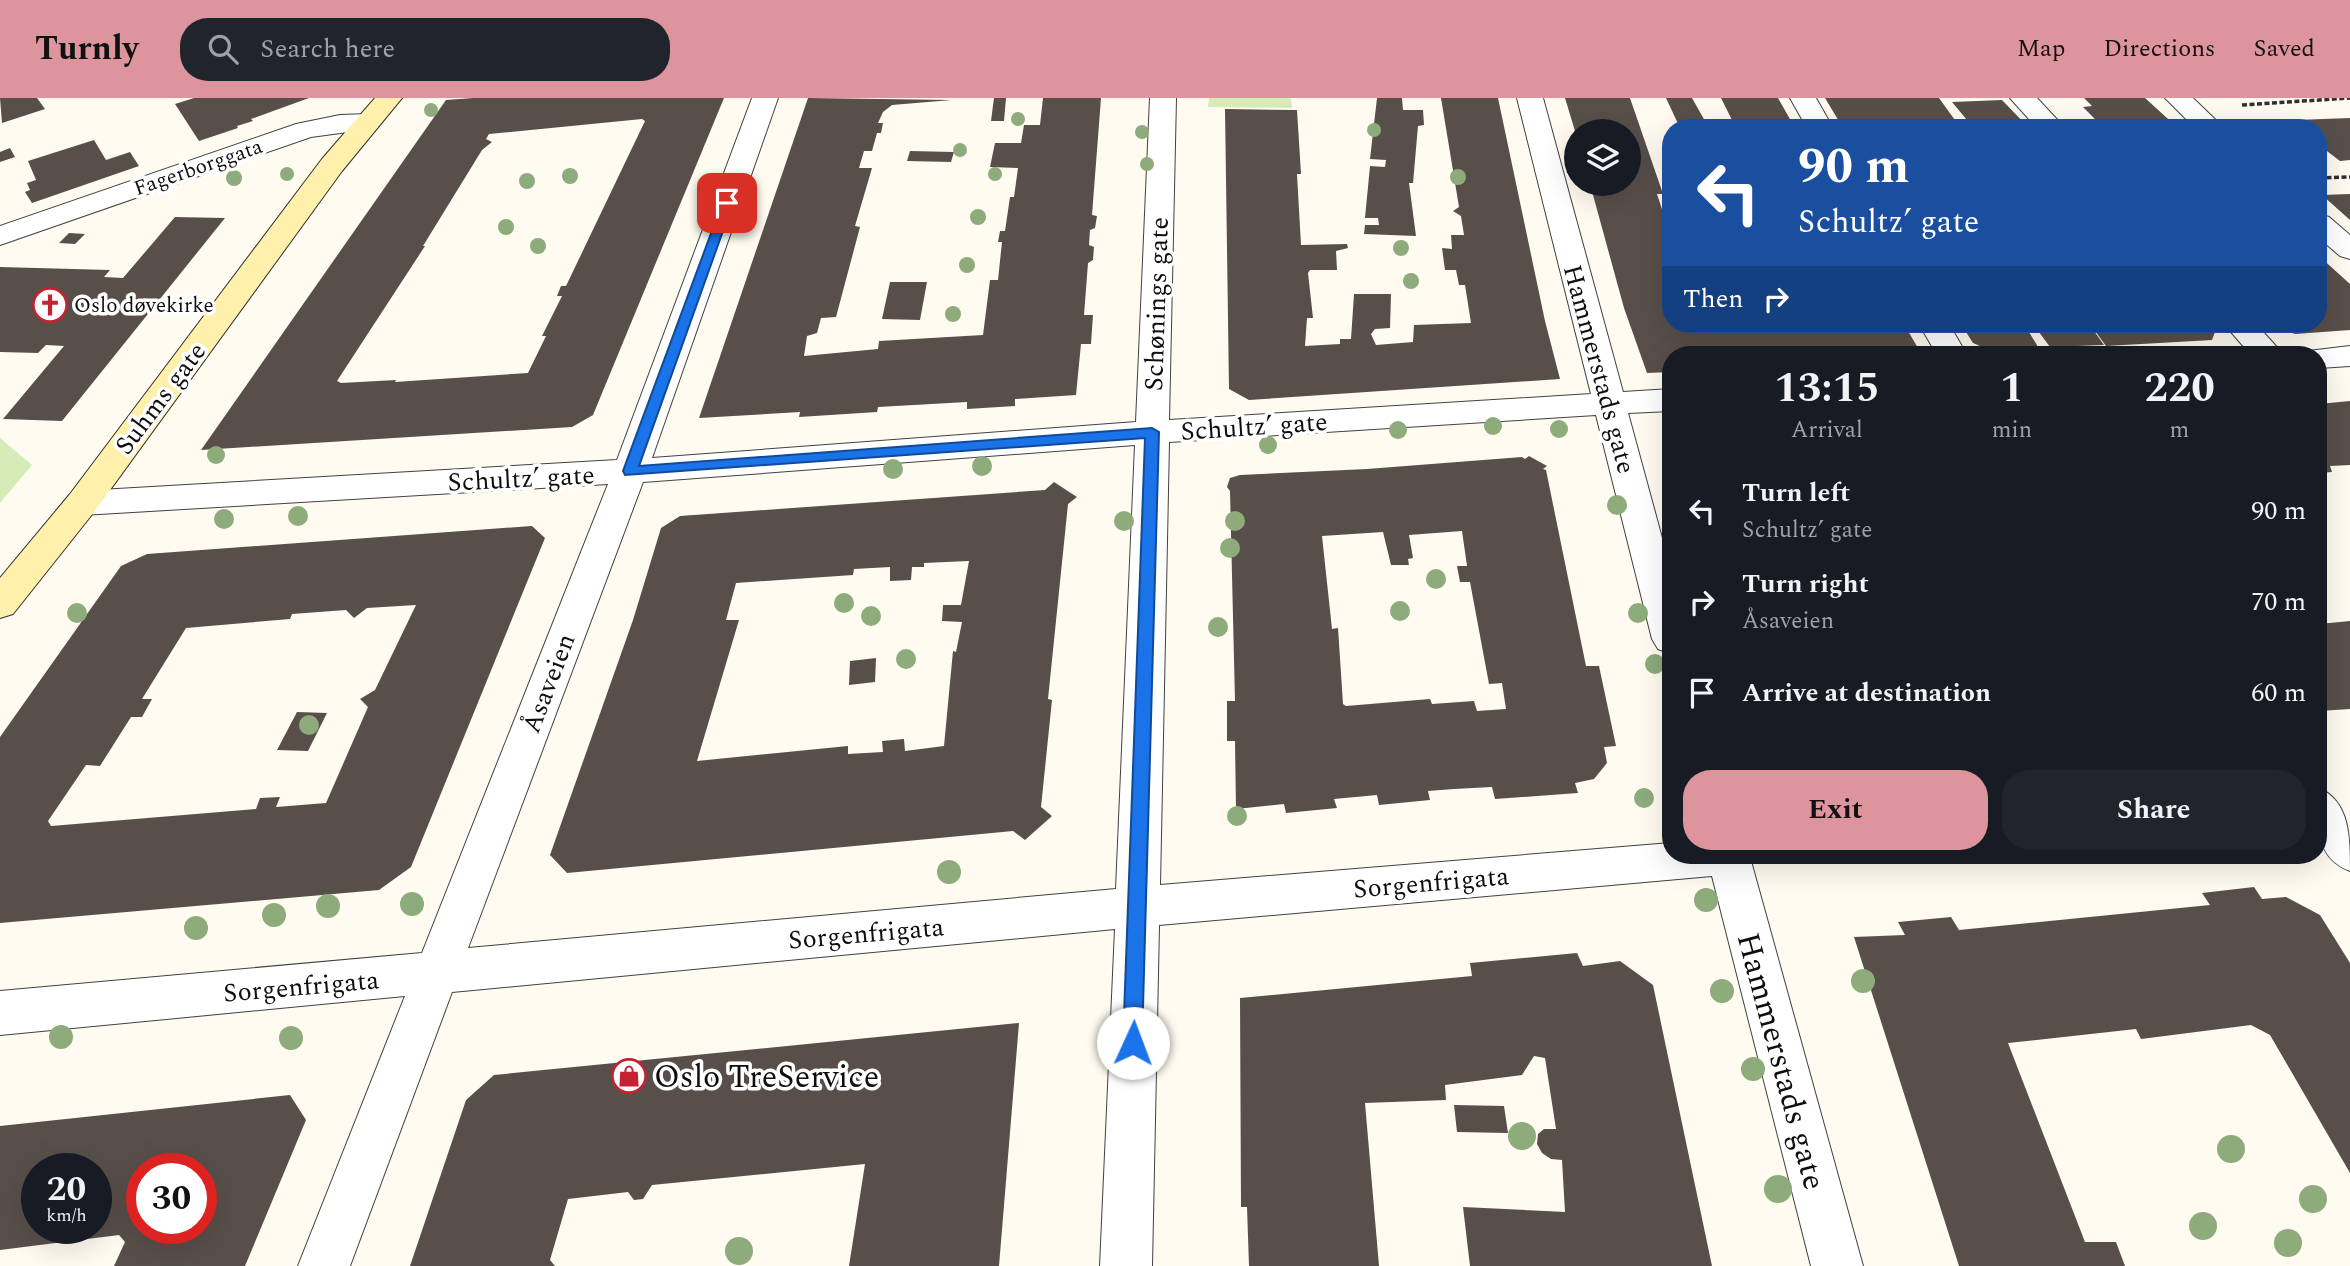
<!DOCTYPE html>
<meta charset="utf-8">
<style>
:root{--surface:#171b24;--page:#20242c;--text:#f1f3f6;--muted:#9ea1a6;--accent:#dd949d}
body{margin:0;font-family:Spectral,serif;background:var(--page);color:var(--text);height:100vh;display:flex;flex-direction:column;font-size:26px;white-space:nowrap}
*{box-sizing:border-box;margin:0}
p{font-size:23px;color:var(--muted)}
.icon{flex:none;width:38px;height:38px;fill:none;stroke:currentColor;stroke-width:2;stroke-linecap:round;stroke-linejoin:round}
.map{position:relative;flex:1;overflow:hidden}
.panel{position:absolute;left:1662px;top:248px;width:665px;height:518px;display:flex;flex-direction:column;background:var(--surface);border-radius:28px;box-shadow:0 7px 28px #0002}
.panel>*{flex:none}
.banner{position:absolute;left:1662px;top:21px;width:665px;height:214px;border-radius:28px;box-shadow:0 7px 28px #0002;background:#1a4fa0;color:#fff;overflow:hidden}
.buttons{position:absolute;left:1564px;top:21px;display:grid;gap:14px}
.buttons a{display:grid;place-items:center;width:77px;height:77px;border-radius:50%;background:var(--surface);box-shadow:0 7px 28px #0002;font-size:35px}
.speed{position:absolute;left:21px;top:1055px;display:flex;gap:14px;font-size:35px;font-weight:700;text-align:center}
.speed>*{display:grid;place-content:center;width:91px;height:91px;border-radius:50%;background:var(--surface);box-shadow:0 7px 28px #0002;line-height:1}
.speed small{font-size:18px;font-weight:400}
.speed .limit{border:10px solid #d22;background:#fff;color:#111}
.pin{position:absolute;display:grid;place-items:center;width:60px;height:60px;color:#fff;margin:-30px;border-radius:14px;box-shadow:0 4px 10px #0006}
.me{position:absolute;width:77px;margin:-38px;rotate:2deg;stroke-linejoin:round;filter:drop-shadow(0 0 5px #0008)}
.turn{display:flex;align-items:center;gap:24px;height:147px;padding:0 21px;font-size:32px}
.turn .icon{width:91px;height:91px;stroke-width:2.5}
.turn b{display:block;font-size:49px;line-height:60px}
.then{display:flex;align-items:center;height:66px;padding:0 21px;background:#0003;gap:14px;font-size:26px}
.eta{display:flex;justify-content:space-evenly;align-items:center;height:119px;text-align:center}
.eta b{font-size:42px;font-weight:700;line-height:49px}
.cta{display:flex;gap:14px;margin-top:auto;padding:14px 21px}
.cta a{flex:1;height:80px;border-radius:28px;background:var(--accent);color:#111;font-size:28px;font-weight:700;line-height:80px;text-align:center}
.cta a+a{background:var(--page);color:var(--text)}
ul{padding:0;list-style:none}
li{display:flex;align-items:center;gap:21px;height:91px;padding:0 21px}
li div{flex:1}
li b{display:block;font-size:26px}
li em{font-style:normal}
header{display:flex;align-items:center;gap:42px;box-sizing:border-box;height:98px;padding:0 35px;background:var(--accent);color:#111}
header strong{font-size:33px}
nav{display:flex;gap:38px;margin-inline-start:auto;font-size:24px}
.search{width:490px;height:63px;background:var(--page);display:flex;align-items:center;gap:18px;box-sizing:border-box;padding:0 24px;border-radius:28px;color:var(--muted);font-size:26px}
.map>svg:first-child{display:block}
.green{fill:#d5ebb8}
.building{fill:#584f4a;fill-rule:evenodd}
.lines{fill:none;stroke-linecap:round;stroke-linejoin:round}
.street-casing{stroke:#414141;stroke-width:2}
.secondary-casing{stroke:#303030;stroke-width:2}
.path{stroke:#303030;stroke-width:3.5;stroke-dasharray:5 2.5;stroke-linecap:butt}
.street{fill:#fff;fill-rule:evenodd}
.secondary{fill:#fff1ab;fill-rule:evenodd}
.tree{fill:#8dab7b}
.route{fill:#1a73e8;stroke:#114b97;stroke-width:2}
.labels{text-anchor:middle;stroke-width:7;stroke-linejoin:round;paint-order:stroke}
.far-street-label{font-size:21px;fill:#0e0e0e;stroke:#fff}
.far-poi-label{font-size:21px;fill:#0e0e0e;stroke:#fff;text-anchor:start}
.street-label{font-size:26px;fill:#0e0e0e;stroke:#fff}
.near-street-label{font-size:32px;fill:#0e0e0e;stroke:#fff}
.near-poi-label{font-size:32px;fill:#0e0e0e;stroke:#fff;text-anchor:start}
</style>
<header>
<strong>Turnly</strong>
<div class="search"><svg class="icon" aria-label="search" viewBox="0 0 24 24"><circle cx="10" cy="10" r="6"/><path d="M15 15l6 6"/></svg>Search here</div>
<nav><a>Map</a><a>Directions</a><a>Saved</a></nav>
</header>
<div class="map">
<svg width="2350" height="1168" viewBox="0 0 2350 1168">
<rect width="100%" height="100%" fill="#fffbf0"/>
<path class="green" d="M1209,0H1291L1292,10L1208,9Z
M0,340L32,367L0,405Z"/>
<path class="building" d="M0,0H37L45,11L2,25Z
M194,0H309L251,21L253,23L237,28L238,30L199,43L175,6Z
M473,0H724L593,317L572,329L201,352L446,2ZM642,21L645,23L566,188H561L557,198H562L542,238H546L528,275L395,284L396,282L341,285L337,283L425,148H423L482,52L492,44L486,41L489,36Z
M808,0L952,2L892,7L883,14L878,25H883L881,35H877L872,53H864L859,70H872L855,128L860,129L836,219L821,220L817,235L807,238L804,258L878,251L879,243L983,237L990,182H998L1002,144H998L1000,133H1005L1010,99H1014L1018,70L990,69L995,45H1021L1024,27H1040L1043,0H1101L1092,117L1097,118L1095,130L1090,132L1089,147L1094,149L1093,162L1088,165L1084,217H1093L1091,246H1081L1076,297L1015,301V308L967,311V304L878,309L877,314L799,319L800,314L699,320Z
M994,0H1006L1004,23H991Z
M1377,0H1402L1403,12H1423L1424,27L1418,28L1413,85H1409L1416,138L1364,136L1365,127H1379L1378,120H1365L1370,68L1385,69L1386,62L1370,61Z
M1441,0H1498L1545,223L1560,281L1249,302L1229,291L1225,11L1297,12L1301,76H1297L1301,147L1347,146L1348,150L1336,153L1337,172H1310L1308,175L1313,220H1307L1305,248L1340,246V241H1351L1354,196H1391L1390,230L1375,231L1371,236L1376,247L1413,244L1414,227L1471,225L1465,187H1459L1456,172H1445L1442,150L1452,151L1451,137H1464L1461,118L1453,113L1459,109Z
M1565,0H1630L1663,96H1657L1671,139V226H1732L1734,230L1796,226H1904L1922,257H1671V274L1647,275L1624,210L1590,86H1629V33H1575Z
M1666,0H1692L1709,30H1680Z
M1721,0H1778L1795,30H1736Z
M1825,0H1939L1957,25L1904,26L1907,30H1843Z
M2084,0H2145L2178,30H2124L2116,21L2096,22L2083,9L2092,8Z
M2002,2L2029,30H1965L1964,27H1979L1974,21L1967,22L1952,4Z
M2350,20V62L2340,63L2319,47V30H2303L2296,22Z
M2096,23L2103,30H2079L2074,24Z
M94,42L106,62L130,54L139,68L32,105L25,94L30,92L27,85L36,82L28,63Z
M10,50L15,59L0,64V54Z
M910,53L954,54L951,64L907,63Z
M2350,96V122L2322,97Z
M175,119L225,120L62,323L3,321L64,248L46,247L38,255L0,254V169L110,172L104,179L123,180Z
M69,135L85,136L75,146L59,145Z
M2319,158L2350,186V232L2295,236L2267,226H2319Z
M890,184H927L920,222L882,221Z
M1961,226H2024L2037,247V252L1996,255L1973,245Z
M2033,226H2089L2104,247L2050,249Z
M2090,226H2214L2217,229L2212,242L2106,248Z
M2350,303V367L2330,368L2332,374L2319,375V306Z
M1529,358L1547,368L1543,371L1546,372L1586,568H1599L1616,648L1604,649L1607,665L1594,681L1575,685L1578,695L1495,701L1492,689L1454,691L1428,693L1430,702L1379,707L1377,697L1334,701L1337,710L1286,715L1284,706L1236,711L1235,643H1227V603H1235L1230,393L1227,389L1230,380L1240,377L1367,371L1522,359L1525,361ZM1462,433L1467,468H1457L1460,484H1470L1489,586L1502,585L1506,611L1477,613L1474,603L1432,606L1430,601L1346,608L1343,606L1338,530L1332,531L1322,438L1383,434L1391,467H1409L1408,461L1413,460L1409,437Z
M1054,384L1077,399L1068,406L1048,601L1052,602L1041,709L1052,718L1025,742L1013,733L567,775L550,757L633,522L661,430L680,418L1045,392ZM969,463L961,507H943L942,523L962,524L956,554L953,553L944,648L905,653L904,641L882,643L883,654L848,656V648L697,663L739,522H726L736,485L853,477L854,471L890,469V483L911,482L912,469H924V465Z
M532,428L545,440L411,769L379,792L0,825V639L121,468L147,456ZM416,507L375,592L360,601L368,609L326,705L276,709L280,699L260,700L256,711L51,728L48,723L86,667L100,668L131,619H142L152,601H142L186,530L290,521L292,516L346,512L354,520L367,510Z
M2350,523V611L2319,613V526Z
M876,560L875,584L849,587L850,563Z
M297,614L327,615L308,653L277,652Z
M2254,789L2262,801L2286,799L2320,817L2350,865V1075L2270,937L2251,927L2141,941L2136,931L2008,945L2085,1144H2116L2125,1168H1959L1854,839L1905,837L1898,824L1951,819L1959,832L2210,807L2202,795Z
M1577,855L1583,868L1620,863L1653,887L1712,1168H1470L1463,1109L1565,1114L1562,1062L1551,1061L1542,1055L1537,1046L1538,1036L1544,1031H1556L1545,960L1534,958L1522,977L1445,987L1446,1002L1365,1005L1379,1168H1249L1247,1109H1241L1240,900L1472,878L1470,865Z
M1019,925L999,1168H849L865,1066L652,1087L643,1101L634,1102L628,1094L568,1101L550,1162L555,1168H410L466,1002L494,977Z
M290,997L306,1022L245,1168H114L125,1144L119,1137L0,1152V1028ZM37,1071H96V1130H37ZM142,1071H201V1130H142Z
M1454,1007L1504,1008L1508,1035L1457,1034Z"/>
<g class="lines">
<g class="street-casing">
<path id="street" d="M752,0H778L652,360L1136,324L1150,0H1176L1169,322L1591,296L1517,0H1543L1623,294L1671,291V313L1628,315L1671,473V556L1658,551L1652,541L1596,317L1169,344L1160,787L1671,745V758H1753L1751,763L1863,1168H1811L1712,778L1159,827L1152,1168H1100L1115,831L452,894L350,1168H298L405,898L0,937V893L422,855L608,386L82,417L70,414L65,405L70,396L82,393L617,362ZM1135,347L1116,791L468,850L643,384Z
M1790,0H1816L1833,30H1807Z
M2010,0H2037L2065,30H2037Z
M2165,0H2193L2224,30H2195Z
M368,16L377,18L381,24L377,30L311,39L0,147V128L296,26L340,17Z
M2319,116L2329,119L2350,137V161L2340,158L2319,140Z
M1919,226H1949L1967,257H1937Z
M2224,226H2256L2284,257H2251Z
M2350,248V268L2319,270V257H2305L2308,253Z
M2319,690C2350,704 2350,739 2350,773C2313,759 2318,724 2319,690Z"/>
</g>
<g class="secondary-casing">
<path id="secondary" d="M375,0H402L342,73L94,414L13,516L0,520V480L70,396L322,61Z"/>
</g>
<path class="path" d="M2242,7L2350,0
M2319,80L2350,79"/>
<use href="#street" class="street"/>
<use href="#secondary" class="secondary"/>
</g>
<g class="tree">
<circle cx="431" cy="12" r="7"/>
<circle cx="1018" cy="21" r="7"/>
<circle cx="1374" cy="32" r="7"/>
<circle cx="1142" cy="34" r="7"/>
<circle cx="960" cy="52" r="7"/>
<circle cx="1147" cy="66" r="7"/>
<circle cx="287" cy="76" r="7"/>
<circle cx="995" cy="76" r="7"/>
<circle cx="570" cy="78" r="8"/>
<circle cx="1458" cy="79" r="8"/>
<circle cx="234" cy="80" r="8"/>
<circle cx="527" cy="83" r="8"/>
<circle cx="978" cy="119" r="8"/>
<circle cx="506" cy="129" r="8"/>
<circle cx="538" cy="148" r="8"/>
<circle cx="1401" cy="150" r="8"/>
<circle cx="967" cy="167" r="8"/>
<circle cx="1411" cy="183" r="8"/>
<circle cx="953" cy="216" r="8"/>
<circle cx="1493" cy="328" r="9"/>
<circle cx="1559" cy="331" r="9"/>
<circle cx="1398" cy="332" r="9"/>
<circle cx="1268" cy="347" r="9"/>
<circle cx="216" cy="357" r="9"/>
<circle cx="982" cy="368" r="10"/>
<circle cx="893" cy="371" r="10"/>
<circle cx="1617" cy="407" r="10"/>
<circle cx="298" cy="418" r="10"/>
<circle cx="224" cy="421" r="10"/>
<circle cx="1124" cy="423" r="10"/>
<circle cx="1235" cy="423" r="10"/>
<circle cx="1230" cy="450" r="10"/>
<circle cx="1436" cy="481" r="10"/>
<circle cx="844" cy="505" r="10"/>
<circle cx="1400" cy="513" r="10"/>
<circle cx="77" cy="515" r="10"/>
<circle cx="1638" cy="515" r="10"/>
<circle cx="871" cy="518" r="10"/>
<circle cx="1218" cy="529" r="10"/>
<circle cx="906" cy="561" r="10"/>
<circle cx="1655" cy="566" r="10"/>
<circle cx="309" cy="627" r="10"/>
<circle cx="1644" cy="700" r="10"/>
<circle cx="1237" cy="718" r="10"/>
<circle cx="949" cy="774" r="12"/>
<circle cx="1706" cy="802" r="12"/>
<circle cx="412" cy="806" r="12"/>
<circle cx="328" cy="808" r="12"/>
<circle cx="274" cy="817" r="12"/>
<circle cx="196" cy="830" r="12"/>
<circle cx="1863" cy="883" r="12"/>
<circle cx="1722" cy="893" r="12"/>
<circle cx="61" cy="939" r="12"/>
<circle cx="291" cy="940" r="12"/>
<circle cx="1753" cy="971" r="12"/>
<circle cx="1522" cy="1038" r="14"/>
<circle cx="2231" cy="1051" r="14"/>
<circle cx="1778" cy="1091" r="14"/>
<circle cx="2313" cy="1101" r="14"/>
<circle cx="2203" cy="1128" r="14"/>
<circle cx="2288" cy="1145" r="14"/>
<circle cx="739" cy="1153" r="14"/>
</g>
<path class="route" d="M723,103L733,105L639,368L1152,330L1159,334L1142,945L1139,952L1133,954L1126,952L1123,945L1145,340L625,377L623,373Z"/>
<defs>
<g id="church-ring" transform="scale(1.75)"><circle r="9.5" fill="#fff" stroke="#c42131" stroke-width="1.5"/><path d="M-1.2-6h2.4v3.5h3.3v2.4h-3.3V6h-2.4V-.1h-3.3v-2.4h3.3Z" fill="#c42131"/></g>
<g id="shop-ring" transform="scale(1.75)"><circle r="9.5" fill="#fff" stroke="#c42131" stroke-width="1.5"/><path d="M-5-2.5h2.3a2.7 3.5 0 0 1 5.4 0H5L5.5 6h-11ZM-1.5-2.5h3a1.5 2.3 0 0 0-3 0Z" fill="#c42131"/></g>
</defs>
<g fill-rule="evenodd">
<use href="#church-ring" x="50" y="207"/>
<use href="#shop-ring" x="629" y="978"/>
</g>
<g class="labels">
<g class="far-street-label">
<text transform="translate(198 69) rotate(-19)" y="7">Fagerborggata</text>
</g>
<g class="far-poi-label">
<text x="74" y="214">Oslo døvekirke</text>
</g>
<g class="street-label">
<text transform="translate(1156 206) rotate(-88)" y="9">Schønings gate</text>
<text transform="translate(1600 271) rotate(75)" y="9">Hammerstads gate</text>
<text transform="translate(160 300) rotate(-53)" y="9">Suhms gate</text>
<text transform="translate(1254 328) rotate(-4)" y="9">Schultz’ gate</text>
<text transform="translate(521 380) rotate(-3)" y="9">Schultz’ gate</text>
<text transform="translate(548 585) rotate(-69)" y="9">Åsaveien</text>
<text transform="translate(1431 784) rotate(-5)" y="9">Sorgenfrigata</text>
<text transform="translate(866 835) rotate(-5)" y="9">Sorgenfrigata</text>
<text transform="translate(301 888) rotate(-5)" y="9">Sorgenfrigata</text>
</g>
<g class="near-street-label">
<text transform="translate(1782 963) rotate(75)" y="11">Hammerstads gate</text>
</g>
<g class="near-poi-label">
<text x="654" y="989">Oslo TreService</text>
</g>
</g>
</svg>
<div class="buttons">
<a><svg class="icon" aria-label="layers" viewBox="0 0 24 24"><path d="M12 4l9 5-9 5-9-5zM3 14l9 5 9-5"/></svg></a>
</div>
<div class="speed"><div>20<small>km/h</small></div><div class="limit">30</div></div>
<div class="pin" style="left:727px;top:105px;background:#d93025"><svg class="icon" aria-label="arrive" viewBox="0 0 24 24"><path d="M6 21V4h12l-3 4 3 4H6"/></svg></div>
<svg class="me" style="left:1133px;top:945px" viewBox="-20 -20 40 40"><circle r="19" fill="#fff"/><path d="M0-13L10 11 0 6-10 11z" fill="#1a73e8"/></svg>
<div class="banner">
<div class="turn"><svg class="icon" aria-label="left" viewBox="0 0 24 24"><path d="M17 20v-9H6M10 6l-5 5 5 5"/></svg><div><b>90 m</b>Schultz’ gate</div></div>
<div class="then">Then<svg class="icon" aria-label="right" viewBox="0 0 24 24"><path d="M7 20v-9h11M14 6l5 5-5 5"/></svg></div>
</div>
<section class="panel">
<div class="eta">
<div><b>13:15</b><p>Arrival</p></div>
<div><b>1</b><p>min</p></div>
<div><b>220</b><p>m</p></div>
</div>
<ul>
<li><svg class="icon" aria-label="left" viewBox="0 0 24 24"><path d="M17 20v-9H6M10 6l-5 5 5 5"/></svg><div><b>Turn left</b><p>Schultz’ gate</p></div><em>90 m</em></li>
<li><svg class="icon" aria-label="right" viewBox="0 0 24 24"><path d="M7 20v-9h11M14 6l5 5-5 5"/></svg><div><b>Turn right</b><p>Åsaveien</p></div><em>70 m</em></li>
<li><svg class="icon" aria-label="arrive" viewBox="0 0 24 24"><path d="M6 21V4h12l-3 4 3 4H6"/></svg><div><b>Arrive at destination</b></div><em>60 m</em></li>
</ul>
<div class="cta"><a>Exit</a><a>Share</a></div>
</section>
</div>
